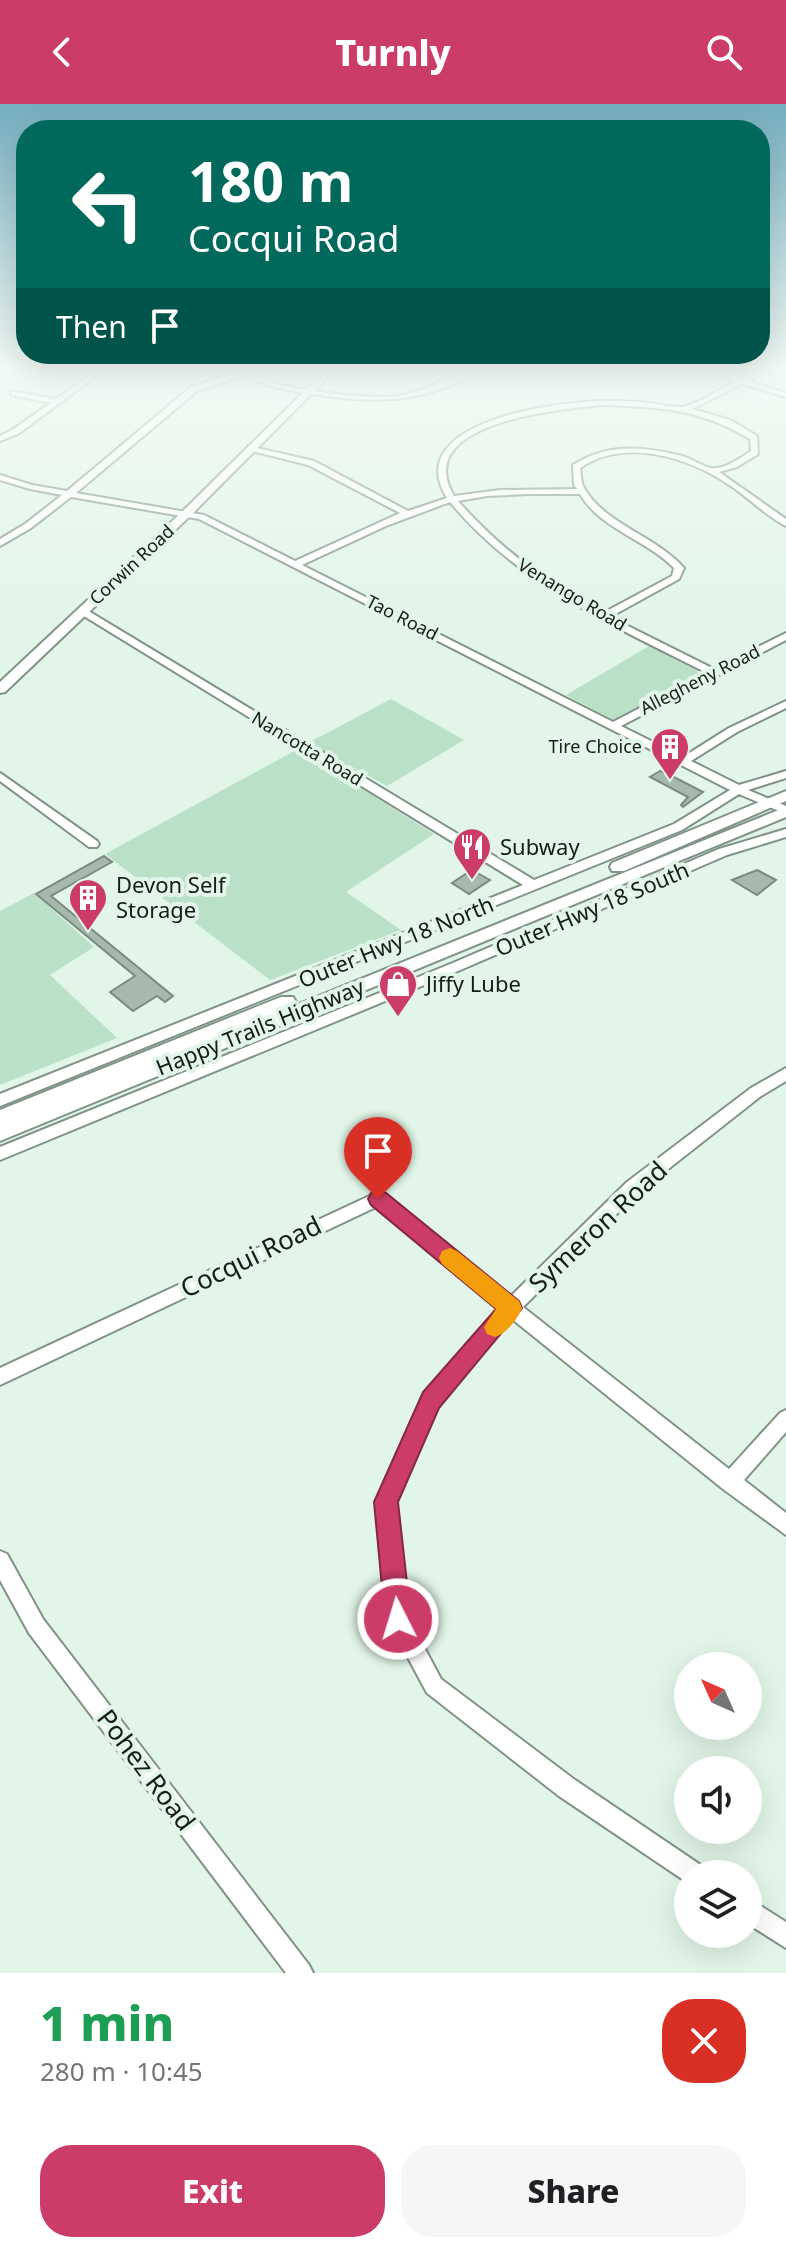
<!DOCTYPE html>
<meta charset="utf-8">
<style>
:root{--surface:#fff;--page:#f6f6f6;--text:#202124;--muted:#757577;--accent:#cb3d68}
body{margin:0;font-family:"Noto Sans",sans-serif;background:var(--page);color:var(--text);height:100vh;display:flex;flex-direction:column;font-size:30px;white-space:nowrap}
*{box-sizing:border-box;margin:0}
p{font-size:26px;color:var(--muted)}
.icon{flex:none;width:44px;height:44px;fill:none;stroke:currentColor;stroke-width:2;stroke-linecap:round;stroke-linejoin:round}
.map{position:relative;height:1869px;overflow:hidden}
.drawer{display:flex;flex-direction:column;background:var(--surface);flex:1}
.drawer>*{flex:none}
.hud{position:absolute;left:16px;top:16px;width:754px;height:244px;border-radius:32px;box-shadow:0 8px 32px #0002;background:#00695c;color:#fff;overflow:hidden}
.needle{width:52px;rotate:315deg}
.tools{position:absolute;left:674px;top:1548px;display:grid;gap:16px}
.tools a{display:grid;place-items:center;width:88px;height:88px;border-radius:50%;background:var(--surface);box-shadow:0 8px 32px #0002;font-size:40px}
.pin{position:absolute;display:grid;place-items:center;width:68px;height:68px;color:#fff;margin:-82px -34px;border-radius:50% 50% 50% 0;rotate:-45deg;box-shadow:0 0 8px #0007}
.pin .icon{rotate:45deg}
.me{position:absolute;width:88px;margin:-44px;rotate:355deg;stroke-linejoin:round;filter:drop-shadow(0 0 6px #0008)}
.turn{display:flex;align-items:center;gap:28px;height:168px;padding:0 40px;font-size:36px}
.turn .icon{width:104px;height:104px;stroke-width:2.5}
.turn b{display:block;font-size:56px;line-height:68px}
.then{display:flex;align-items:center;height:76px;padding:0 40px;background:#0003;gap:16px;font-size:30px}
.round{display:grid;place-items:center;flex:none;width:84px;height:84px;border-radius:32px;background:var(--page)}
.overview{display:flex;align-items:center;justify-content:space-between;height:136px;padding:0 40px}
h1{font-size:48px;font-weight:800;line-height:60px;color:#1e9e55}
.button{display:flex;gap:16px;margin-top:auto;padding:16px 40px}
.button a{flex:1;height:92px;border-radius:32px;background:var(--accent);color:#fff;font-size:32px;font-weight:800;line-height:92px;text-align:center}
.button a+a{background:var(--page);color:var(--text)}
header{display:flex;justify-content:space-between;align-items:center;height:104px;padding:0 40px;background:var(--accent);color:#fff;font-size:36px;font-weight:800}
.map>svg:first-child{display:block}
.green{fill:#bae0c7}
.building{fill:#a6b9ad;stroke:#798a7f;stroke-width:2}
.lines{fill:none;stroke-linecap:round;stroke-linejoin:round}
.minor-casing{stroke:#819387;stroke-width:4}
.major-casing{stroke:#819387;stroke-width:4}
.minor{fill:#fff;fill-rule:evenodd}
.major{fill:#fff;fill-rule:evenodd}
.route{fill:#cb3d68;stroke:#842844;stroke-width:2}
.slow{fill:#f59e0b}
.labels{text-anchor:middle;stroke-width:8;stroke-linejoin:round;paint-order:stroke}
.far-street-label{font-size:18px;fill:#161d18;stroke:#e1f5e8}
.far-poi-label{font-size:18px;fill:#161d18;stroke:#e1f5e8;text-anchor:end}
.poi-label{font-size:22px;fill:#161d18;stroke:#e1f5e8;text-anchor:start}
.street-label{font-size:22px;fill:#161d18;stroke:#e1f5e8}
.near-street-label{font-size:26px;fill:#161d18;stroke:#e1f5e8}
</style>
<header><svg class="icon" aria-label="back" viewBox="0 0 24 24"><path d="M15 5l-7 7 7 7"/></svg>Turnly<svg class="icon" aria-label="search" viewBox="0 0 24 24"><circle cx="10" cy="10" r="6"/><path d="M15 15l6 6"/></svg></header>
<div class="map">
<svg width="786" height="1869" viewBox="0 0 786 1869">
<rect width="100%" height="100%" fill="#e1f5e8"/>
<path class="green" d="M649,542L695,565L700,571L613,616L566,591Z
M391,595L464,636L387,682L308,639Z
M298,645L434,730L346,788L401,826L270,876L105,750Z
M34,789L94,843L50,871L117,934L0,981V807Z"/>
<path class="building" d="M660,667L666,669L703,688L683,703L681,701L688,693L650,673Z
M104,752L112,758L51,792L173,892L165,898L157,892L133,907L110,888L135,872L36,790Z
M472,766L490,776L469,790L452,779Z
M757,766L776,776L757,791L732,776Z"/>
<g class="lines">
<g class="minor-casing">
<path id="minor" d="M95,267H103L18,330L0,337V332L12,326L51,299L11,291V287L56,295Z
M241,267C255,267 266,278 281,281C315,288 351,293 386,293C420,293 451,267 481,267C424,300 375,300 312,290C288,286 267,284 246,271L197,287L76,389L204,411L295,457L400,409L308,361L248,346V342L314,357L408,407L447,394C399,317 561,297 606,297C620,297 635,297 649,299C659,300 670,303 680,303C693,303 723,284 736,277L707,267H718L741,275L756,267H765L748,277L786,289V293L742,280L692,305L730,316L757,332L758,350L737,363L719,368L786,415V422C766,412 749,394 731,382C689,353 625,333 580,364C581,369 581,377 583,382C603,420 655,431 684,464L679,475L610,513L714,565L786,529V536L621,622L683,653L729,624L786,597V604L737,628L691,657L739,681L786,667V674L748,686L786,702V710L739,690L682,726L0,1002V990L523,781L79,509V505H85L534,776L674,720L730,686L199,415L71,393L31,424L0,442V435L25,420L62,391L30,385L0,376V371L32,381L67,387L191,283ZM603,301C659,303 701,305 750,335L751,347C740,354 724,366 711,364C702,362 692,355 682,352C644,342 607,339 573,361L574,381L577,385L500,386L454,392C410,318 561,305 603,301ZM528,390H580C600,425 647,436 674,464L672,472L603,509C548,480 499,444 458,397L487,392ZM450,398C518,480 614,522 707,569L613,618L302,461L386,422Z
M0,669L97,737L99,740L97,743H89L0,677Z
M786,725V733L727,751L458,867L0,1056V1043L448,861L719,745Z
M786,964V977L761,992L639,1088L523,1203L729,1365L780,1309L786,1306V1328L744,1376L786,1409V1431L723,1385L512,1215L437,1302L395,1398L408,1513L441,1575L575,1676L702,1762L705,1770H688V1779L559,1692L427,1589L391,1522L388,1515L377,1398L425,1290L500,1205L376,1103L0,1281V1264L378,1088L384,1090L510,1193L627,1078L751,984Z
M0,1447L7,1450L43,1515L309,1861L313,1869H286L29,1529L0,1476Z
M748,1794L786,1818V1844L748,1820Z"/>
</g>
<g class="major-casing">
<path id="major" d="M325,267H334L191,411L5,588L0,589V578L183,407Z
M786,687V697L624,767H612L610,763L612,759Z
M786,703V713L0,1037V1006L281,893H293L296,898L294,902Z"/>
</g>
<use href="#minor" class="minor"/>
<use href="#major" class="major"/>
</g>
<linearGradient id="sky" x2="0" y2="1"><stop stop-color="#75aebf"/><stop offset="0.5" stop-color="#f2faf5"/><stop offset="1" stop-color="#f2faf5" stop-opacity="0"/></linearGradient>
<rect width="786" height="529" fill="url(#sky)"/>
<path class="route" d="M378,1086L386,1089L519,1197L522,1204L439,1304L398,1398L411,1515L407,1524L398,1528L388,1524L385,1515L374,1398L423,1288L496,1205L371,1101L368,1095L371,1089Z"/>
<path class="slow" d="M450,1144L457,1147L519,1197L522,1204C517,1216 507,1229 495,1233L487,1230L484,1223L496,1205L442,1160L439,1154L442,1147Z"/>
<defs>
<g id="building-pin" transform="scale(2)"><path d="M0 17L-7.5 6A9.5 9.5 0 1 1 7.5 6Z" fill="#cb3d68" stroke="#e1f5e8"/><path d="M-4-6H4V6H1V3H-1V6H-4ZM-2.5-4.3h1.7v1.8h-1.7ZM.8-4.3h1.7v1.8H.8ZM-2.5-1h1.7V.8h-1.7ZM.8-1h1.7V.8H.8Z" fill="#fff"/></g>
<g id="restaurant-pin" transform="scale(2)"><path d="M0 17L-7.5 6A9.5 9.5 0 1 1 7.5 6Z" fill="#cb3d68" stroke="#e1f5e8"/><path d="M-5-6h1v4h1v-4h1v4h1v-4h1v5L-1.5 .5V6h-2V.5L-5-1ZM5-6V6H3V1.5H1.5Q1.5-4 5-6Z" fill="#fff"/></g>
<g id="shop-pin" transform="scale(2)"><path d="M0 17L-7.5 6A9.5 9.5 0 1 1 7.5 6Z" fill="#cb3d68" stroke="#e1f5e8"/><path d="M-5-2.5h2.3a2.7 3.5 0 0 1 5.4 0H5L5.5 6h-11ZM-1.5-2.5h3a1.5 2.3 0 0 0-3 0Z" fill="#fff"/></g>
</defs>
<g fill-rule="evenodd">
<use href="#building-pin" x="670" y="643"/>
<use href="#restaurant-pin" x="472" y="743"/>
<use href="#building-pin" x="88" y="794"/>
<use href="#shop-pin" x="398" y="880"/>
</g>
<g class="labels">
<g class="far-street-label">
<text transform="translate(132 461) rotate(-43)" y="6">Corwin Road</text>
<text transform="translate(572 491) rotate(31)" y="6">Venango Road</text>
<text transform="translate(402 514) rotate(27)" y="6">Tao Road</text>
<text transform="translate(700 576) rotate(-27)" y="6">Allegheny Road</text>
<text transform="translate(307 645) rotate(31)" y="6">Nancotta Road</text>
</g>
<g class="far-poi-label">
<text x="642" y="649">Tire Choice</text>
</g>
<g class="poi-label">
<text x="500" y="751">Subway</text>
<text x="116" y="789">Devon Self<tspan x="116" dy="25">Storage</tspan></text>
<text x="426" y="888">Jiffy Lube</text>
</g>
<g class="street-label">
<text transform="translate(592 805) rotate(-23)" y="8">Outer Hwy 18 South</text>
<text transform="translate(396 838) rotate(-22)" y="8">Outer Hwy 18 North</text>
<text transform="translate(260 923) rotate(-22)" y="8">Happy Trails Highway</text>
</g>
<g class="near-street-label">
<text transform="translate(598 1123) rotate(-43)" y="9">Symeron Road</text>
<text transform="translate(251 1153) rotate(-26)" y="9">Cocqui Road</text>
<text transform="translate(146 1666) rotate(53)" y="9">Pohez Road</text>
</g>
</g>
</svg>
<div class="tools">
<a><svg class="needle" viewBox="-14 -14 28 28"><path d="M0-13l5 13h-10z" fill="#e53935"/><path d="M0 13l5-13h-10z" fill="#757577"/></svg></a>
<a><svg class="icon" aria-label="sound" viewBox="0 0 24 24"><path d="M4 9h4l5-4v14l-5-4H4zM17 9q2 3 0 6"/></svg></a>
<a><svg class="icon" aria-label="layers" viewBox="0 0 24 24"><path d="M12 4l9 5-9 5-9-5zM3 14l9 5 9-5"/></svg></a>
</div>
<div class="pin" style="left:378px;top:1095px;background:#d93025"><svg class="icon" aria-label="arrive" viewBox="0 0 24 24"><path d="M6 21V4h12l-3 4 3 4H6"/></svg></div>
<svg class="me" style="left:398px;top:1515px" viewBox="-20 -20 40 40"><circle r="17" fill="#cb3d68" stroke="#fff" stroke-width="3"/><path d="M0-11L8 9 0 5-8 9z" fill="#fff"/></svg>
<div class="hud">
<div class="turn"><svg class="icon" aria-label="left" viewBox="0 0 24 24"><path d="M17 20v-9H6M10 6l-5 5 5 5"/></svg><div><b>180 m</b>Cocqui Road</div></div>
<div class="then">Then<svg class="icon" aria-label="arrive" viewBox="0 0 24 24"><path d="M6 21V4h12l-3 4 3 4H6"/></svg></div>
</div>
</div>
<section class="drawer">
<div class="overview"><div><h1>1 min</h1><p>280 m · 10:45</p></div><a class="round" style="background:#d93025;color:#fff"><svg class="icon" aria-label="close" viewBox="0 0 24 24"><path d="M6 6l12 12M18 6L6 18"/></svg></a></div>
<div class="button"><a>Exit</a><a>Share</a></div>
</section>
